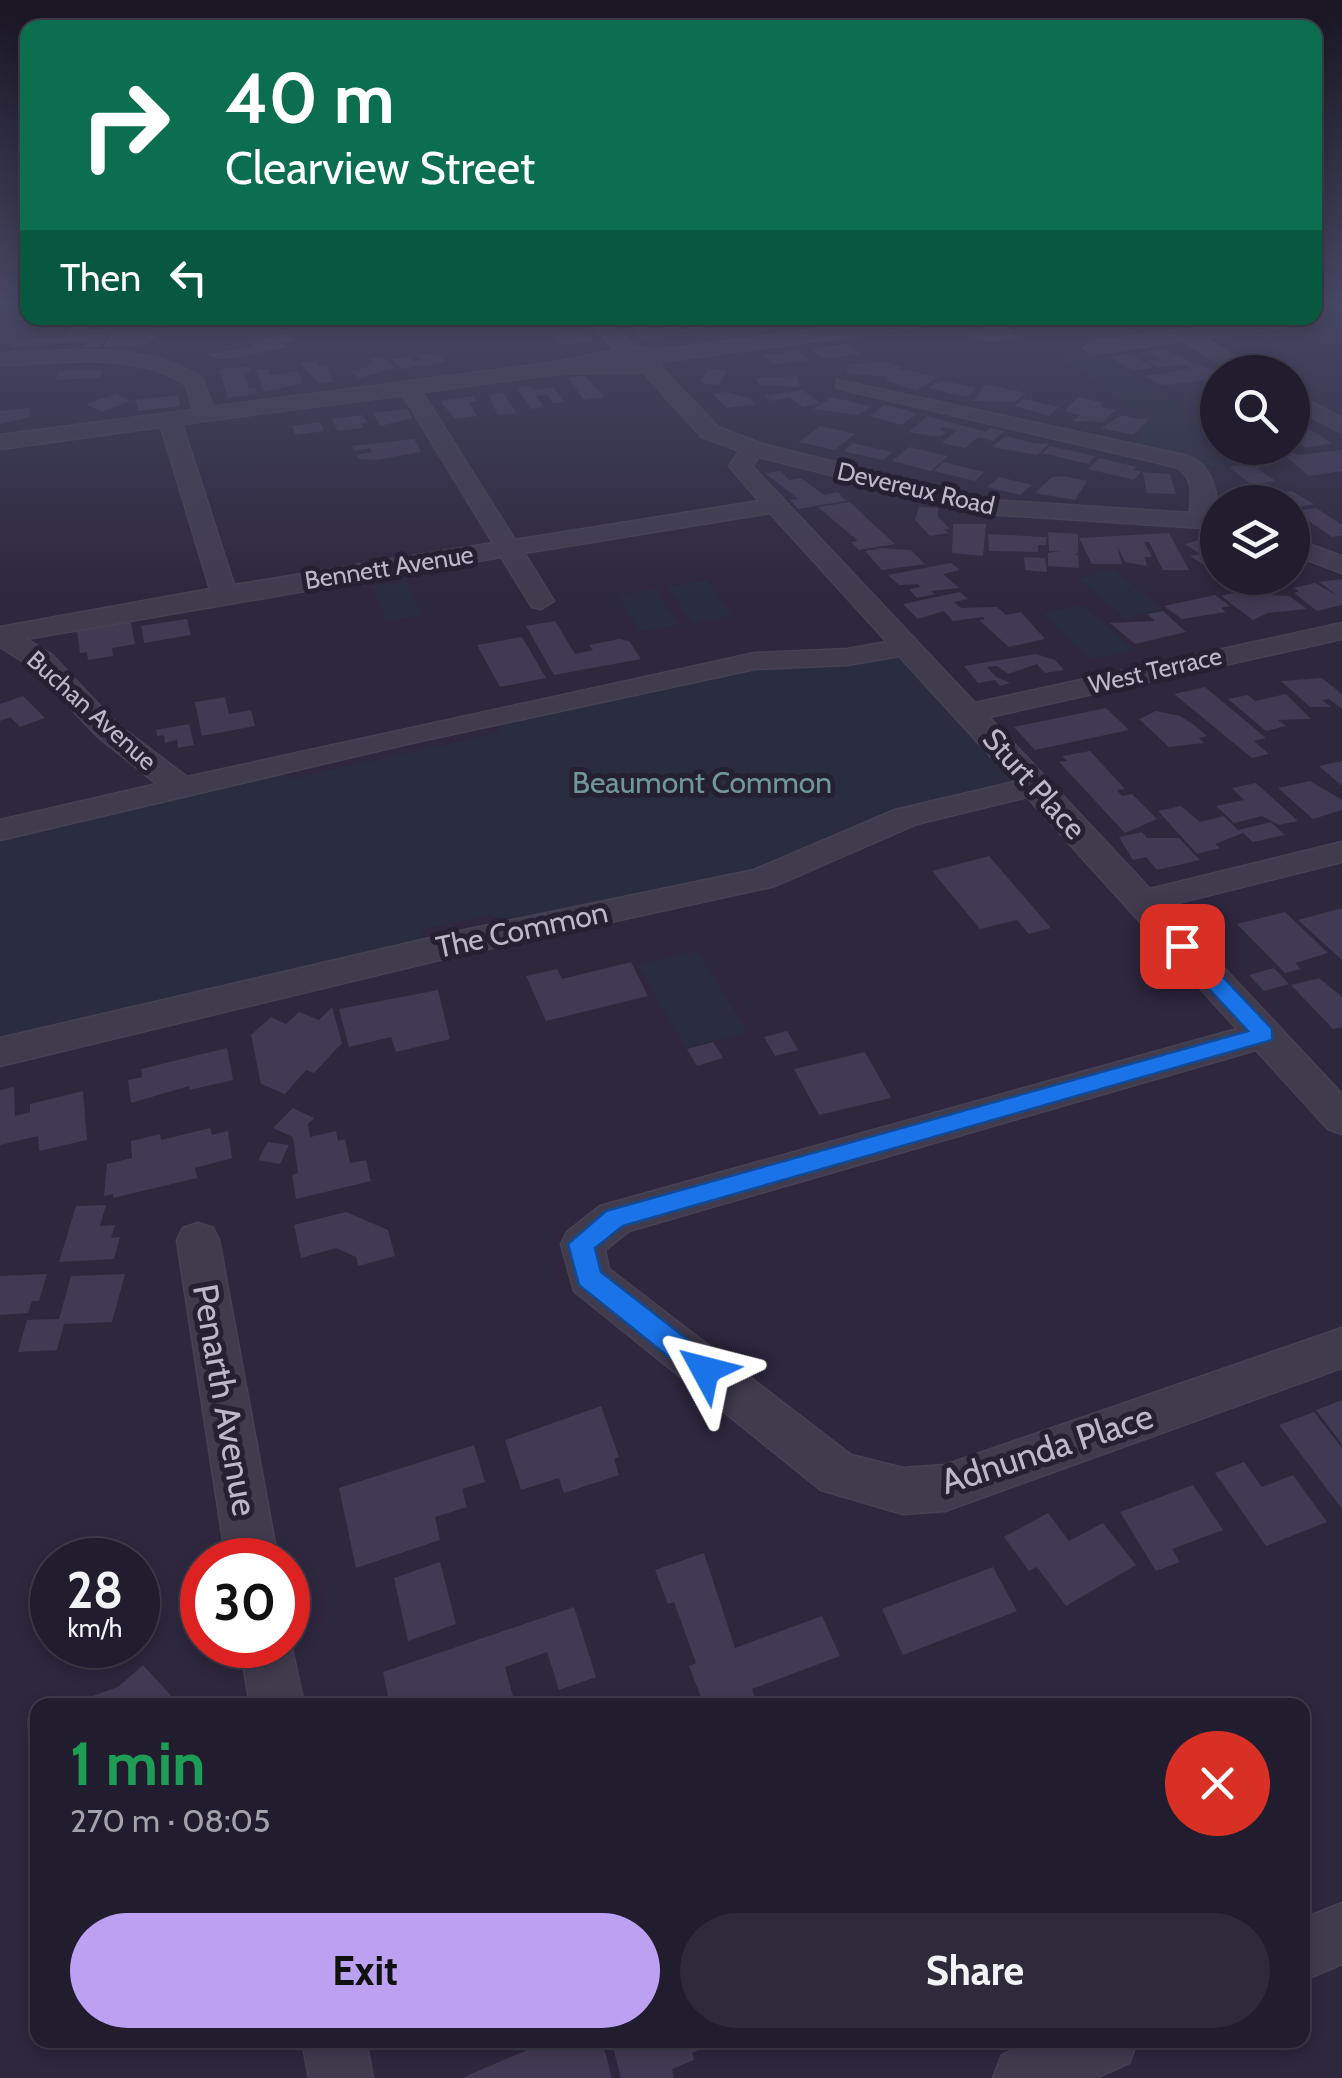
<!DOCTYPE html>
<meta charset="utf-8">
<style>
:root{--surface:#221d2e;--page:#2e2a3a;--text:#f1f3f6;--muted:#a2a2aa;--line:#3f3b4a;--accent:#bca0f2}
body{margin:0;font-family:Cabin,sans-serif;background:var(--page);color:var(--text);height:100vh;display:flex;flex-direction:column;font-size:38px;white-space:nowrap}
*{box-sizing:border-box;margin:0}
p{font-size:32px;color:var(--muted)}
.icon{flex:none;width:55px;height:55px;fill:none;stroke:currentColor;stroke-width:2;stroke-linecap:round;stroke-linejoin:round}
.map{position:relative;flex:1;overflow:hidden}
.sheet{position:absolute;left:30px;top:1698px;width:1280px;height:350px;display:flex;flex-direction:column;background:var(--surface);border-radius:20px;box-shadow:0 5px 15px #0003,0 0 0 2px var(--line)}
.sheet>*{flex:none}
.hud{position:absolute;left:20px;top:20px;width:1302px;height:305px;border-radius:20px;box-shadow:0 5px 15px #0003,0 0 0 2px var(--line);background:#0b6e4f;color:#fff;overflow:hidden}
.tools{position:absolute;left:1200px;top:355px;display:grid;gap:20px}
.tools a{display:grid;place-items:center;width:110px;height:110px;border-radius:50%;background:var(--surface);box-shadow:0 5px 15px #0003,0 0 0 2px var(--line);font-size:50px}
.speed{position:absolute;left:30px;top:1538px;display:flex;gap:20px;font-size:50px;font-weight:700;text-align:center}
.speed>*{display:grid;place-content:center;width:130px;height:130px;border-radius:50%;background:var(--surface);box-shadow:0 5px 15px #0003,0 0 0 2px var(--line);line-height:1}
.speed small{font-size:25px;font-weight:400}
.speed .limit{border:15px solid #d22;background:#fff;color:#111}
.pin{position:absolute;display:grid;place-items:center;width:85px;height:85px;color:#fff;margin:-42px;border-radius:20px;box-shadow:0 5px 15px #0006}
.me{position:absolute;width:110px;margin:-55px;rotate:308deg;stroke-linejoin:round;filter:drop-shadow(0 0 8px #0008)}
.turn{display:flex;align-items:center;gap:35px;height:210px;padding:0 40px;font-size:45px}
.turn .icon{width:130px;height:130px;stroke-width:2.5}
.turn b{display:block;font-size:70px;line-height:85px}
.then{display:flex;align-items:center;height:95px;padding:0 40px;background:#0003;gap:20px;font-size:38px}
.round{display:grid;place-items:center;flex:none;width:105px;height:105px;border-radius:52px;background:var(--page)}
.overview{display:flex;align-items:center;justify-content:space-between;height:170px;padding:0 40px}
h1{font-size:60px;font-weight:800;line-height:75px;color:#1e9e55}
.cta{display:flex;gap:20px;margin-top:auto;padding:20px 40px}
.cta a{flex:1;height:115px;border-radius:60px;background:var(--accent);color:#111;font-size:40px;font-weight:800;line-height:115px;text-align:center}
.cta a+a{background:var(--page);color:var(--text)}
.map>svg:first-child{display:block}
.green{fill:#292d3f}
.building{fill:#423a54}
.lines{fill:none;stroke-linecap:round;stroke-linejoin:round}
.minor-casing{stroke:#474154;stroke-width:3}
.minor{fill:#413b4e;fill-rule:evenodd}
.route{fill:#1a73e8;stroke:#114b97;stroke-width:2.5}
.labels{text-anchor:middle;stroke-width:10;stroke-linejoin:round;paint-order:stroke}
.far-street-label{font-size:25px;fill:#bdb7c9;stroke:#262033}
.park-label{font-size:30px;fill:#709896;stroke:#262033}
.street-label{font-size:30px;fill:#bdb7c9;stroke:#262033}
.near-street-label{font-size:35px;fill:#bdb7c9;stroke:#262033}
</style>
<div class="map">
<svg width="1342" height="2078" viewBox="0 0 1342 2078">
<rect width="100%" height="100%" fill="#2e273e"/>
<path class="green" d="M1093,348L1217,430L1218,448H1245L1262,459L1207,468L1183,455L1134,443L1152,421L1062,358L1089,354L1084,349Z
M1113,570L1164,610L1126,618L1077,578Z
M707,580L733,616L693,623L668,587Z
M406,581L423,615L387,621L372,586Z
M656,589L679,625L639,631L617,595Z
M1082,605L1134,650L1092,659L1042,613Z
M895,655L902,657L1023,787L777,866L499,925L493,914L420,930L424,943L0,1044V839L283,771L289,779L498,733L499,723L759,667Z
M697,951L748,1032L686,1048L638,966Z"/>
<path class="building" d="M706,318L708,322H714L712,318H747L749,322L691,329L689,324L697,323L695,319Z
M999,320L1018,332L1011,333L1019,338L987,342L965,334L987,332L974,323Z
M74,324H91L84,334L108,336L100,347H84L87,342L12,347L20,337H65Z
M647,325L651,329L681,326L687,332L643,340L630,327Z
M158,327L169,329L145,345L103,347L114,330L148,333Z
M584,330L593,341L561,345L552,334Z
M285,334L293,340L280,343L287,347L232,359H216L208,354L255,347L251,344Z
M848,344L860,354L823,359L812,349Z
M1163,348L1194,364L1222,372H1218V378L1166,385L1155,383L1145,376L1191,368L1185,364L1158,368L1146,361L1160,359L1146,351Z
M799,351L810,360L774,365L764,355Z
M437,352L446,362L401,369L392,359L409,357L413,361L422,360L418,355Z
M1121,355H1133L1153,368L1132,371L1110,357Z
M381,357L396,368L359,378L350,371L369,367L366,364L374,363L369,359Z
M317,361L319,366L327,365L333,382L319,384L300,363Z
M888,363L902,367L899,369L938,377L916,391L885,380L889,377L847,373L848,364Z
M249,367L251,372L244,373L249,388L255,387L257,394L228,398L219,369Z
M268,369L270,375L298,371L303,383L264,392L256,370Z
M708,369L727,371L719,385L699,383Z
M102,370L99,378L55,380L59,371Z
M584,375L595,386L604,397L584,400L568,378Z
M797,376L800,387L759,385L755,378Z
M940,380L977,388L966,397L929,388Z
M985,384L1026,393L1015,402L974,401Z
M531,386L534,390L553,387L564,402L553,403L547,394L536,396L544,407L531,409L517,388Z
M802,390L821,403L803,407L789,397L771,401L764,396Z
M725,392L749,398L755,404L727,408L713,394Z
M503,393L517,413L498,415L488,395Z
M116,394L130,401L102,412L86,404Z
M178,395L180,406L138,411L136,400Z
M473,396L477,401L469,402L477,416L455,419L440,401Z
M833,397L870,407L858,415L813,409Z
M1079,397L1103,403L1102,407L1115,410L1103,422L1073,421L1080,415L1064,411Z
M1023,399L1059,407L1049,416L1014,406Z
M884,405L907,410L916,414L901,425L870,416Z
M29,408L30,417L0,424V411Z
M408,409L412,418L380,426L373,413Z
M363,415L368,423L361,424L363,428L338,431L332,419Z
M1122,415L1139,419H1149L1133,435L1101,428Z
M927,416L986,432L991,428L1004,431L993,441L978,437L965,448L942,443L957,430L943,427L939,430L947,432L941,436H932L909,432Z
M320,422L324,431L295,435L292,426Z
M820,426L855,434L834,450L799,442Z
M1309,429L1332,443L1306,448L1292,438V431Z
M1006,436L1033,443L1049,444L1037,455L992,447Z
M414,439L421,452L376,460L359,459L357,455L372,452L370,448L354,451L352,446Z
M853,443L892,452L883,460L843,451Z
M1050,446L1095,456L1088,464L1042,453Z
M909,447L948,456L931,471L892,461Z
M1250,448H1283L1298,455L1342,450V471L1309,476L1285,456L1270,458Z
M1099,458L1137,467L1133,470L1141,472L1134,480L1088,469Z
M1263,461L1271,466L1256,468L1276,481L1252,485L1229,467Z
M943,462L984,472L975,481L934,471Z
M781,471L789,480L801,478L824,495L838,492L846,501L798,509L790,500L798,499L765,473Z
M1143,472L1170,474L1176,494L1147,493Z
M1065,476L1087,481L1075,500L1035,493L1052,477Z
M999,477L1032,485L1020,495L987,487Z
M1257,486L1270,494L1292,491L1314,504L1292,509V502H1251L1235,490Z
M850,502L871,522L895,544L859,550L851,542L858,541L818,507Z
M919,507L938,508V517L950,529H944L948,533L930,536L915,520Z
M1316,508L1342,525V535L1332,537L1294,511Z
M953,524H986L983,556L952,553Z
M1048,532L1078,534V553L1074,555H1078L1079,568L1048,566V553L1060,551H1049Z
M1169,533L1189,570H1163L1149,542H1144L1152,557H1145L1147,566L1125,562L1117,546L1122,564H1092L1079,538Z
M988,534L1046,537V545H1038V552L989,551Z
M1218,534V562L1204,565L1190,556L1200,554L1185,544Z
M882,548L911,550L925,564L882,570L865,551Z
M1024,557L1045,558L1047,572L1025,570Z
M951,563L960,570L943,574L959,588L931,591L935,594L917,598L909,589L921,587L918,584L899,585L888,575Z
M1342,579V605L1317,611L1294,593L1299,591L1293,588L1315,583L1338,596L1319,582Z
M960,592L968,599L954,602L961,608L997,607L1006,615L1021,612L1045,639L1009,647L979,620L985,619L983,617L953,621L944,611L918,619L903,604Z
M1233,593L1289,596L1307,609L1268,613L1253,620L1221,596Z
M1215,595L1230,606L1221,608L1226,612L1182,619L1164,606Z
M1163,611L1186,632L1135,644L1110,623L1155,621L1147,614Z
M187,619L191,635L144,643L141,626Z
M555,621L575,654L593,650L589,645L619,639L629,641L641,659L554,675L526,626Z
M131,622L135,644L112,648L113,656L88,660L87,652L80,653L77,631Z
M522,637L546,678L500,687L477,645Z
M1036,654L1055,660L1064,670L1045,673L1037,664L1008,674L997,666L987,667L996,677L1010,683L1000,686L995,680L978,683L964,666Z
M1322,678L1342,694V709L1329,699L1322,700L1331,707H1310L1281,681Z
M1205,687L1266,738L1254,741L1269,754L1252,758L1174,694Z
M1286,694L1311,719L1278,720L1286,726L1266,731L1228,699L1248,695L1255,701Z
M23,696L45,718L20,727L10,717L0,721V704Z
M225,697L229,714L251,710L255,726L202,736L195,702Z
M1106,708L1129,730L1035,750L1014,727Z
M1156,711L1180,716L1194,725L1207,736L1199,738L1204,743L1169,747L1139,719Z
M189,724L194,745L178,748L177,740L165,743L164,735L157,736L156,730Z
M1090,751L1125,789L1117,790L1122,796L1132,794L1157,819L1125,833L1059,762L1067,761L1062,756Z
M1342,761V786L1319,766Z
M1310,781L1342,800V810L1313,819L1278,788Z
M1256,783L1298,821L1279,825L1262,816L1234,823L1216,806L1244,800L1232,788Z
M1181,806L1200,822L1224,816L1238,830L1271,822L1285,835L1253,842L1243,833L1215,844L1220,848L1197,854L1158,811Z
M1142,832L1147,838H1179L1200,860L1157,870L1146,857L1133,860L1119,837Z
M989,856L1051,928L1029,934L1017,920L980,929L932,871Z
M1342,908V960L1298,920Z
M1285,912L1328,953L1295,963L1301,969L1285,973L1237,924Z
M631,962L648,996L546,1021L526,976L557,969L562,979Z
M1274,968L1289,984L1264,991L1249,975Z
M1319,978L1342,997V1027L1333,1029L1291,985Z
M438,990L450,1039L396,1052L391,1037L349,1047L339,1009Z
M332,1007L342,1043L314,1073L306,1070L285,1094L261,1084L251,1035L271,1017L286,1024L299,1012L319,1020Z
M787,1031L798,1050L775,1056L764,1037Z
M713,1042L723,1058L697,1066L687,1049Z
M227,1048L233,1080L189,1090V1086L131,1103L128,1080L142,1077L141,1069Z
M865,1052L891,1098L819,1115L794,1069Z
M14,1087L15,1116L30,1112V1104L83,1091L87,1140L39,1151L38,1136L0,1145V1090Z
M293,1108L314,1118L308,1124L310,1137L336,1131L338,1141L345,1139L350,1163L366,1160L371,1181L296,1199L292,1175L298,1173L293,1137L273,1128Z
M210,1128L212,1135L228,1131L232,1158L195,1168L197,1178L113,1198V1194L104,1196L107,1164L132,1158L131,1141L160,1134L161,1140Z
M268,1142L289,1145L280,1164L258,1160Z
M106,1205L100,1226L115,1225L111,1238L120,1237L114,1259L59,1262L76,1206Z
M346,1212L388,1230L395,1256L358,1266L356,1257L336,1248L301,1258L294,1225Z
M47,1274L39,1301H32L28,1313L0,1315V1276Z
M125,1274L112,1322L64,1324L57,1350L18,1352L27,1320L59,1319L71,1276Z
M1342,1400V1444L1316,1410Z
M601,1406L619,1457L614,1459L619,1475L564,1493L559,1478L521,1490L505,1440Z
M1314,1412L1342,1448V1509L1279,1425Z
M474,1445L485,1482L462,1489L467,1507L435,1517L440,1540L356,1568L339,1488Z
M1244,1462L1262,1487L1293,1475L1327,1522L1266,1546L1215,1473Z
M1193,1485L1223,1530L1172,1549L1180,1562L1156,1571L1120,1512Z
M1048,1513L1069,1541L1103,1523L1136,1565L1066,1606L1037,1567L1029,1571L1004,1537Z
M704,1553L735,1648L822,1616L840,1656L752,1689L755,1698L735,1705H704L689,1666L696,1663L674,1602L668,1604L655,1570Z
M440,1562L456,1624L408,1641L394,1578Z
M993,1567L1017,1611L903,1655L882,1609Z
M574,1607L596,1677L559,1690L547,1652L505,1667L513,1696L489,1705H390L383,1672Z
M143,1665L175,1700L169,1705H67L118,1687Z
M38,1714V1894L34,1896L27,1718Z
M550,2040H602L612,2078H462Z
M611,2040H707L708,2046L692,2053L694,2060L672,2069L674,2078H621Z"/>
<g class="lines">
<g class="minor-casing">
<path id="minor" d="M1315,316L1316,318L1314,322L1307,324L1204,338L1259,372H1236L1182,341L1093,354L1083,348L1093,342L1270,318Z
M586,318H605L634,346L653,351L901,318H948L939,324L666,361L659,365L718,427L762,444L988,500L1190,513C1191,493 1195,479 1176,467L837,388V380L1184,455C1218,464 1218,504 1218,529L988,514L759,457L752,466L975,703L1342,623V639L989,717L1150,889L1342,842V862L1166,906L1342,1094V1134L1328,1129L1256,1050L629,1231L605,1250L609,1269L851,1455L903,1468L945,1465L1342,1328V1368L945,1511L903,1514L821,1490L574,1291L561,1244L567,1232L600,1206L1237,1029L1027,797L917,824L775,886L460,955L0,1066V1038L460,931L754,870L895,810L1014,782L899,656L847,665L755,669L407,744L0,840V820L157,784L97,736L32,667L0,647V627L210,589L161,427L0,449V435L193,410L186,385C132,350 61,363 0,365V353C68,351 142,340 202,378L213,407L557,362L615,350ZM643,372L702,437L740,451L729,466L759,501L515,540L422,392L557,374ZM403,395L493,543L234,585L182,424ZM770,513L887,642L847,649L755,653L187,777L117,724L52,655L26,639L501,557L532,607L541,609L554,601L524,553Z
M1292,392L1342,418V433L1292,407Z
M1292,538L1342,556V573L1292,554Z
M198,1223L213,1228L219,1240L278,1560H226L177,1240L183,1228Z
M288,1630L304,1705H250L240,1645H288Z
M1342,1903V1964L1302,1981V1919Z
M302,2040H366L373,2078H309Z
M1035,2040H1138L1129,2063L1096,2078H993L1002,2055Z"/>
</g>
<use href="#minor" class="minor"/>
</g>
<linearGradient id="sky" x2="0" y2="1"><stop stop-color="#191522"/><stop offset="0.51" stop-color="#464763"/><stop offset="1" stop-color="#464763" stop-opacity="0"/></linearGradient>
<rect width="1342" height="596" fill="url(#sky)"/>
<path class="route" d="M1182,939L1189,941L1272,1029V1040L623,1226L595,1248L601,1272L715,1361L719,1370L715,1378L705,1382L695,1378L579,1285L568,1244L606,1211L1248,1031L1174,951L1171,946Z"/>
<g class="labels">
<g class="far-street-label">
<text transform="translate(916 488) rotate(13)" y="9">Devereux Road</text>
<text transform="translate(389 567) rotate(-9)" y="9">Bennett Avenue</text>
<text transform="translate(1155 670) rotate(-13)" y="9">West Terrace</text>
<text transform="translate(92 710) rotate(42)" y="9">Buchan Avenue</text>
</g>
<g class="park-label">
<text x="702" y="793">Beaumont Common</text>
</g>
<g class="street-label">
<text transform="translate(1034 784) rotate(48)" y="10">Sturt Place</text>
<text transform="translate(522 930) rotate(-12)" y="10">The Common</text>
</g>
<g class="near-street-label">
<text transform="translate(225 1400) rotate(80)" y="12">Penarth Avenue</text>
<text transform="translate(1047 1449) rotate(-18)" y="12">Adnunda Place</text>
</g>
</g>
</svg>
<div class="tools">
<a><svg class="icon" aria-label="search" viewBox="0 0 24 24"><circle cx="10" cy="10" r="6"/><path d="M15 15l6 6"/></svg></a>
<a><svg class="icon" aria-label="layers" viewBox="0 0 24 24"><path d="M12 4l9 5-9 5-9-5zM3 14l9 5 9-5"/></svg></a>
</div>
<div class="speed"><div>28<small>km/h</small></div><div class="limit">30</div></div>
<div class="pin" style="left:1182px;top:946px;background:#d93025"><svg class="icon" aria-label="arrive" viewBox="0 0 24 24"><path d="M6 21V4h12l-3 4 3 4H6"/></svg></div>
<svg class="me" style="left:705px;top:1370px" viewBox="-20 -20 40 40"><path d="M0-17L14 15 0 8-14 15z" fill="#1a73e8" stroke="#fff" stroke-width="4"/></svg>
<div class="hud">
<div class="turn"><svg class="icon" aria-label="right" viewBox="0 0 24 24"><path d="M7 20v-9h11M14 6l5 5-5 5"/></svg><div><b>40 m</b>Clearview Street</div></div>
<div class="then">Then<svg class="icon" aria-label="left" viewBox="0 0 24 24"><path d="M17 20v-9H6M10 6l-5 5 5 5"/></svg></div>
</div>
<section class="sheet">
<div class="overview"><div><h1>1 min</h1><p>270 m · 08:05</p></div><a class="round" style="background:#d93025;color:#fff"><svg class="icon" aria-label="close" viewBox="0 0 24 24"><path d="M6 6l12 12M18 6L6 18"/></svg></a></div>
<div class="cta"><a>Exit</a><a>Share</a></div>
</section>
</div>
